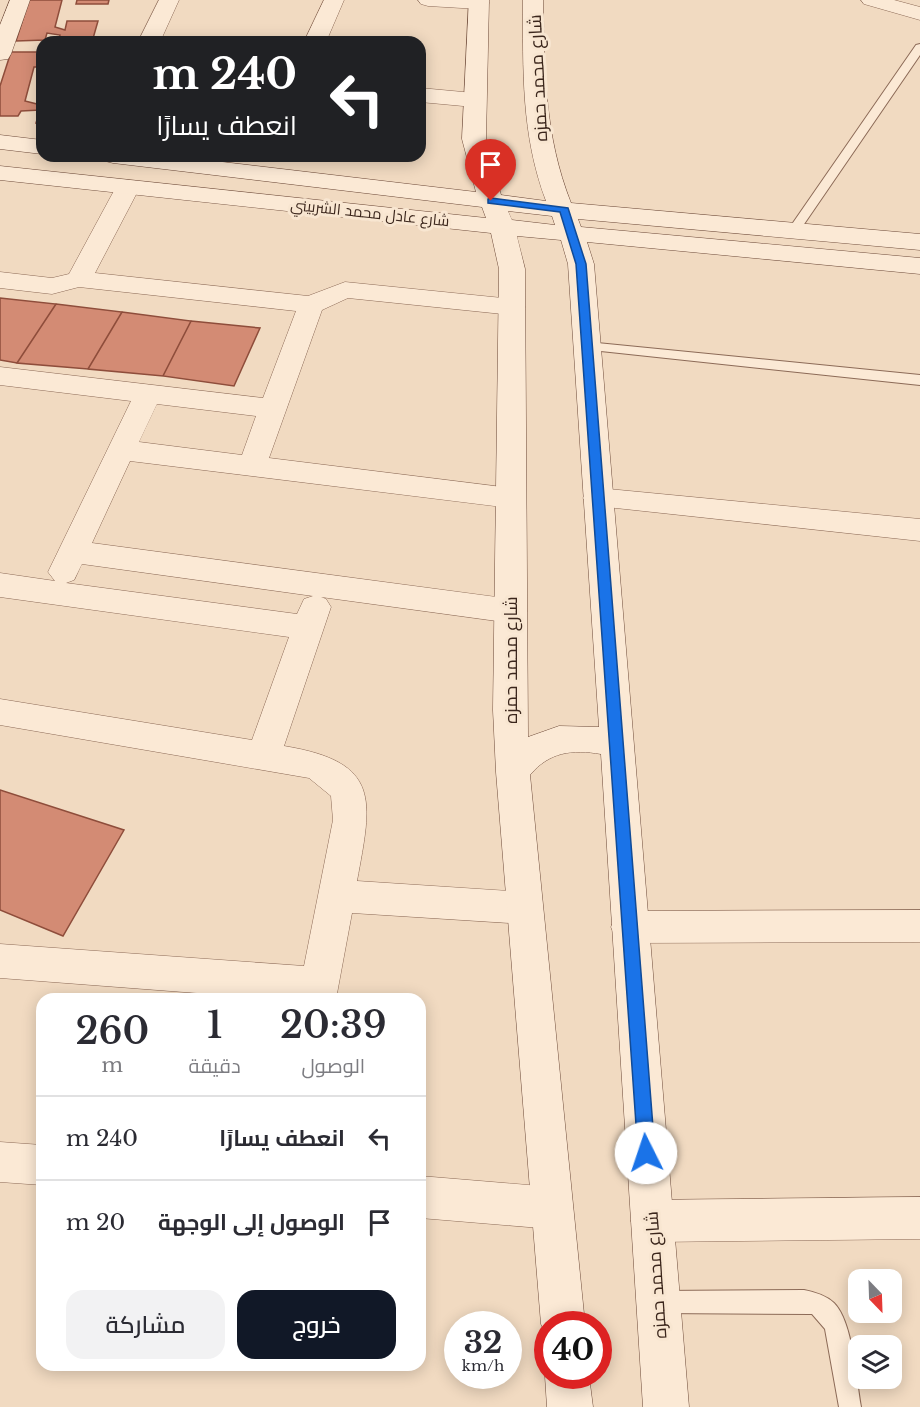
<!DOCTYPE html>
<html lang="ar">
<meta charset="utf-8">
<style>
:root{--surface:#fff;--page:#f2f2f3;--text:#2b2b33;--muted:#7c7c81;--line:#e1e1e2;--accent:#111827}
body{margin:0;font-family:"Libre Baskerville",Cairo,serif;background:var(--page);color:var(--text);direction:rtl;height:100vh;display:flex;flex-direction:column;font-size:22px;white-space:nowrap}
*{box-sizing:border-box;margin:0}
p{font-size:20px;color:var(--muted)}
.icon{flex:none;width:33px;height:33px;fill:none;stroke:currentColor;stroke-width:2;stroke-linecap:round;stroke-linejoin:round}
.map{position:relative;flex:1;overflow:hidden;direction:ltr}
.drawer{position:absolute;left:36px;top:993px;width:390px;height:378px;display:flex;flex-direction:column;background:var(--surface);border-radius:18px;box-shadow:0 3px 15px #0003;direction:rtl}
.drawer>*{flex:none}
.top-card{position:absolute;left:36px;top:36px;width:390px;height:126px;border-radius:18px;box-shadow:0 3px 15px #0003;direction:rtl;background:#202124;color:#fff;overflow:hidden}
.needle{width:39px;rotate:157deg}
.fabs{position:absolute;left:848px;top:1269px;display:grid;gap:12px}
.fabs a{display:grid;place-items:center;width:54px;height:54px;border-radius:12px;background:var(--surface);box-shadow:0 3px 15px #0003;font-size:30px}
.speed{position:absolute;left:444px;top:1311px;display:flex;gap:12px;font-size:30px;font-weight:700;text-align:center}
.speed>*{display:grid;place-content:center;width:78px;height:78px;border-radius:50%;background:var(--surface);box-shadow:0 3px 15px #0003;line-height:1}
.speed small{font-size:15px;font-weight:400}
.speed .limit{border:9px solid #d22;background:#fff;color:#111}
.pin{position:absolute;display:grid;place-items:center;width:51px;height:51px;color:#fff;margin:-62px -26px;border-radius:50% 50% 50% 0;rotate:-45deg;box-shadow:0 0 6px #0007}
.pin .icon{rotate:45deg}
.me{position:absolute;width:66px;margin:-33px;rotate:356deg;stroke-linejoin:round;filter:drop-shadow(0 0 4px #0008)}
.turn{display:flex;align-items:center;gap:21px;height:126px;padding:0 30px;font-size:27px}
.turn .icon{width:78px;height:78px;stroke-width:2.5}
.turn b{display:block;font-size:42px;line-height:51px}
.eta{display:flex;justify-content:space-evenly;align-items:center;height:102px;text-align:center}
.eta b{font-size:36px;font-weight:600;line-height:42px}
.primary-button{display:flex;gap:12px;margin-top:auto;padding:12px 30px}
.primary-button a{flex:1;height:69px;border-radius:18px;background:var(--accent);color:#fff;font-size:24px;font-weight:600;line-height:69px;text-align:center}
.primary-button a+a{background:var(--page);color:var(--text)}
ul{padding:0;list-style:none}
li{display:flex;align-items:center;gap:18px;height:84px;padding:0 30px;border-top:2px solid var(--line)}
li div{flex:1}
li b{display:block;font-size:22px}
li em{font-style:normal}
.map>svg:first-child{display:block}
.building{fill:#d38b74;stroke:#8e4d3b;stroke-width:1.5}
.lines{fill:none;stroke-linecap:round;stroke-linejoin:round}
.lane-casing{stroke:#8c6a57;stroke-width:2}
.street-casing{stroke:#8c6a57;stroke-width:1}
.secondary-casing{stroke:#6e4b3a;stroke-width:1}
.lane{fill:#fbe9d5;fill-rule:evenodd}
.street{fill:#fbe9d5;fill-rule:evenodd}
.secondary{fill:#fbe9d5;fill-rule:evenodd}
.route{fill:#1a73e8;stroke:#114b97;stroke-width:1.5}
.labels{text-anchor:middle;stroke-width:6;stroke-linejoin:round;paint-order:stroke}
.far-street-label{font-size:15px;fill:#3b261c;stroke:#f8e6d1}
.street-label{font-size:18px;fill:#3b261c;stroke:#f8e6d1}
</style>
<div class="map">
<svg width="920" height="1407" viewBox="0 0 920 1407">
<rect width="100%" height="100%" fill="#f1dac1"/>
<path class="building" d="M29,0H62L55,27L65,30L67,21H98L92,42H58L60,35L47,33L45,40L16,41Z
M77,0H109L108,4H76Z
M11,52H42V67H34L25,101L41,105L42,101V123H36L40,110L21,111L18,116H0V86Z
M0,298L56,304L17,363L0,360Z
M56,304L122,312L88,369L17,363Z
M122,312L191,321L163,376L88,369Z
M191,321L260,328L234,386L163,376Z
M0,790L124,830L63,936L0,910Z"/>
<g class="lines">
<g class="lane-casing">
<path id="lane" d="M920,44V55L800,230L794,234L790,233L788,230L916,45Z
M587,342L920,375V385L582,349V343Z
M804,1290C814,1292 826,1295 834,1303C853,1322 856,1380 861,1407H839L825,1329L812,1314L658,1313L650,1310L647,1302L650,1294L658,1291Z"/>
</g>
<g class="street-casing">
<path id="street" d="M159,0H179L160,42H138Z
M324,0H344L326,42H304Z
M418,0H487L489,3L486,7L479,9L428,6L421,4Z
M861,0H894L920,7V20L864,4Z
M420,88L474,93L482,95L485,100L482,105L474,107L420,102Z
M128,180L136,182L140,187L95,273L308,296L345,282L512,299L521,301L525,307L521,313L512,315L348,298L322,310L269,458L511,488L521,491L526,498L521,505L511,508L130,461L92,543L511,599L522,603L527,611L522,619L511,623L321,597L326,599L331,607L284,746C382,762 372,800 357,881L524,892L537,897L542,908L537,919L524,924L352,913L336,999H275L0,978V944L304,966L333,820L331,796L309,778L0,725V699L252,740L289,637L0,597V573L55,581L48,572L131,401L0,385V367L263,398L296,311L79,287L52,294L0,288V272L52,278L69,274L116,187L120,182ZM157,404L256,416L242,455L139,442ZM82,564L313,596L304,599L297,614L66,583L74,580Z
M598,488L920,519V541L588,505L583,498L588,491Z
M920,910V942L629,943L616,939L611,927L616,915L629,911Z
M0,1142L42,1145V1185L0,1182Z
M420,1176L552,1187L567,1193L573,1208L567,1223L552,1229L420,1218Z
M920,1197V1239L652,1242L637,1236L631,1221L637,1206L652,1200Z"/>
</g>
<g class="secondary-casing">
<path id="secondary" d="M10,0H30L11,54L8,59L0,60V25Z
M469,0H489L486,139L501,195L546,201C521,135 523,70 523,0H543C545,73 544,134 571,203L920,234V250L578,219L581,227L920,258V274L587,242L594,264L689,1407H643L601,754C572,749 549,752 530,775L585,1324H548V1339L541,1324L496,772L493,710L499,269L491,233L0,180V166L486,218L482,207L113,163L105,161L101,156H172L476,192L462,139ZM508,211L552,216L555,225L512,220ZM517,236L561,240L568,264L599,727L559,726L528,737L525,269Z
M0,135L42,140V154L0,149Z
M548,1369V1376H589L593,1407H547L545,1376Z"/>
</g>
<use href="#lane" class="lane"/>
<use href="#street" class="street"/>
<use href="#secondary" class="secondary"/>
</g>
<path class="route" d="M491,198L568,208L586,264L655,1153L652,1159L646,1161L641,1159L638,1153L576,264L560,212L488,203V199Z"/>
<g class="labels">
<g class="far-street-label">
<text transform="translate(370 213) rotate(6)" y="5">شارع عادل محمد الشربيني</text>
</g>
<g class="street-label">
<text transform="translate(538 78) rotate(-93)" y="6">شارع محمد حمزه</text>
<text transform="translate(511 660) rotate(-90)" y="6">شارع محمد حمزه</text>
<text transform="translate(656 1275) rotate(-94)" y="6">شارع محمد حمزه</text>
</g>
</g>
</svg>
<div class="fabs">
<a><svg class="needle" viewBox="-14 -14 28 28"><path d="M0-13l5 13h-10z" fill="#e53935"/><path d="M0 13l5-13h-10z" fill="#7c7c81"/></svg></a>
<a><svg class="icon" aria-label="layers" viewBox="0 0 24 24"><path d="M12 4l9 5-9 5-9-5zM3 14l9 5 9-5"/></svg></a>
</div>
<div class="speed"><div>32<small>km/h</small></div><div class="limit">40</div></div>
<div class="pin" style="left:491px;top:201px;background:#d93025"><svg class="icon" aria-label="arrive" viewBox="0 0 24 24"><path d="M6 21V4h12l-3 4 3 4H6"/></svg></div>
<svg class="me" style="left:646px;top:1153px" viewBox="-20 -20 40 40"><circle r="19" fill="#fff"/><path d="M0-13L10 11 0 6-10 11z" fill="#1a73e8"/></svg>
<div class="top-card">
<div class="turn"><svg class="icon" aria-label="left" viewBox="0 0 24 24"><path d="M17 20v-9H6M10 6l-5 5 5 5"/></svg><div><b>240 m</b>انعطف يسارًا</div></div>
</div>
<section class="drawer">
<div class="eta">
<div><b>20:39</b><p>الوصول</p></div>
<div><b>1</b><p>دقيقة</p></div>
<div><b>260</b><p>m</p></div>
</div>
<ul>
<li><svg class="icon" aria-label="left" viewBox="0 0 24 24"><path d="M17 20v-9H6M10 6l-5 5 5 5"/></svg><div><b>انعطف يسارًا</b></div><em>240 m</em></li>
<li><svg class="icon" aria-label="arrive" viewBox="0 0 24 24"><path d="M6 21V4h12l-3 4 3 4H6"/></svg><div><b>الوصول إلى الوجهة</b></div><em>20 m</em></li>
</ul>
<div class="primary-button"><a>خروج</a><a>مشاركة</a></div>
</section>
</div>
